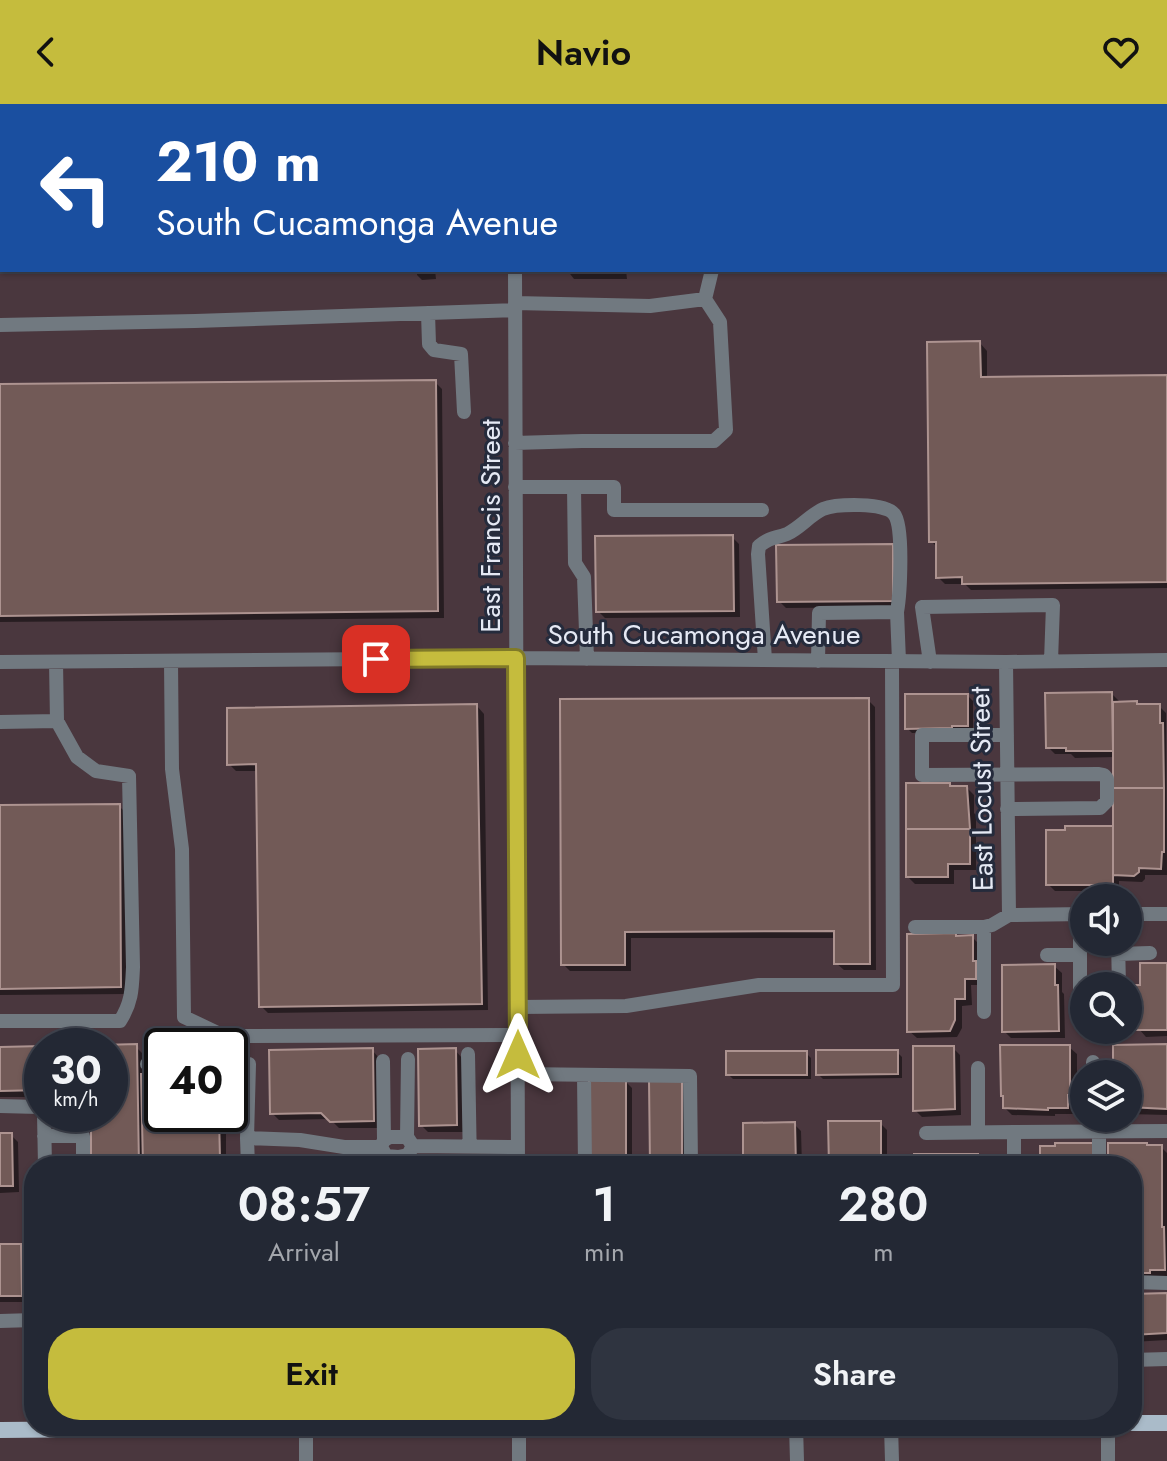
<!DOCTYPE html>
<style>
:root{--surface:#232834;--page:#2f3440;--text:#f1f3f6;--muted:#a3a6ac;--line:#40444f;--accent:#c5bc3d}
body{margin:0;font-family:Jost,sans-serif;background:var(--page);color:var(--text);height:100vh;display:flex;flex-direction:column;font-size:30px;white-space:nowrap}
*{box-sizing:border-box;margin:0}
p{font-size:26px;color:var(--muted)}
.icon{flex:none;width:44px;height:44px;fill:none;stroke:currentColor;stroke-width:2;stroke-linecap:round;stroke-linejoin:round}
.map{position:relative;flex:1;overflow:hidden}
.sheet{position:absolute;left:24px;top:1052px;width:1118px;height:280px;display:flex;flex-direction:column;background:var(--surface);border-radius:32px;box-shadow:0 2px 6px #0004,0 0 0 2px var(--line)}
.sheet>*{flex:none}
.guide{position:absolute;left:0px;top:0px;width:1168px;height:168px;box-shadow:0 2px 6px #0004,0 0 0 2px var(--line);background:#1a4fa0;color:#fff;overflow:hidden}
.fabs{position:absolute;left:1070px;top:780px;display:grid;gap:16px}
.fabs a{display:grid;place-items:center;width:72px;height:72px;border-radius:50%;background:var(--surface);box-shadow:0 2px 6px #0004,0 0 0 2px var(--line);font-size:40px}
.speed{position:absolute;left:24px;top:924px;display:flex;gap:16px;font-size:40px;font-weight:700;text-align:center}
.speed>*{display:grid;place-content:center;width:104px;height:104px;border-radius:50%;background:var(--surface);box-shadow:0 2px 6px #0004,0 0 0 2px var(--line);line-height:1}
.speed small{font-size:20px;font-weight:400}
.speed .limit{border:4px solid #111;border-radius:12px;background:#fff;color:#111}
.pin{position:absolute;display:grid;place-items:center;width:68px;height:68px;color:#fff;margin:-34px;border-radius:16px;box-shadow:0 4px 12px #0006}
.me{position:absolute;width:88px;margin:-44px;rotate:0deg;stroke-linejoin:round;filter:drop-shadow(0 0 6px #0008)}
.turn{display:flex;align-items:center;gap:28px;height:168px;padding:0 24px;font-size:36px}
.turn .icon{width:104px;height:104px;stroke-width:2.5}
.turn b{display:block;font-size:56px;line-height:68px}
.eta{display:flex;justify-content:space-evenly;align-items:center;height:136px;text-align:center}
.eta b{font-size:48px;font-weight:600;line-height:56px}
.primary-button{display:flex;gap:16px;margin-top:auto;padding:16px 24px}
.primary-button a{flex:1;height:92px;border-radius:32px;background:var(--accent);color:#111;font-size:32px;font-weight:600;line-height:92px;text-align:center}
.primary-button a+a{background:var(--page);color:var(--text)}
header{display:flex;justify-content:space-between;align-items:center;height:104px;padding:0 24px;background:var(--accent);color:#111;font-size:36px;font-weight:600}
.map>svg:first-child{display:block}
.industrial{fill:#4a373e;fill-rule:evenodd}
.shadow{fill:#0007}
.building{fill:#725a57;stroke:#ad9390;stroke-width:2}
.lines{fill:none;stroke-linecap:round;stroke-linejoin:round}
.minor{stroke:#717980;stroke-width:14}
.major{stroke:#aabbc9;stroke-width:16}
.route-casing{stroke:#807a28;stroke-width:20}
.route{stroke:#c5bc3d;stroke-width:14}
.labels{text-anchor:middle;stroke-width:6;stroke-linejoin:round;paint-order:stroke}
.street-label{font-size:28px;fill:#e5e9f4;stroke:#252b3c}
</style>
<header><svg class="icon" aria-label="back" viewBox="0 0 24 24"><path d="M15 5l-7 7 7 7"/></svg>Navio<svg class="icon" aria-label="heart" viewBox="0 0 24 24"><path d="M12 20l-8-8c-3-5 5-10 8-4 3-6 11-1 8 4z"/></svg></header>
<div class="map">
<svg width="1167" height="1357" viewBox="0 0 1167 1357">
<rect width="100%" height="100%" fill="#2f3546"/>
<path class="industrial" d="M0,0H1167V1357H0ZM2,2H1166V166H2ZM1084,794H1128V838H1084ZM1084,882H1128V926H1084ZM42,942H110V1010H42ZM162,942H230V1010H162ZM1084,970H1128V1014H1084ZM34,1062H1132V1322H34Z"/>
<path class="shadow" d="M136,0H186V2H136Z
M291,0H474V2H291Z
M753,0H778V2H753Z
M877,0H901V2H877Z
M417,166H435L436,175L422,176L417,171Z
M567,166H626L627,175H574Z
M980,239L987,247V275L1167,273V484L971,486L965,480H945L938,473V444L931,437Z
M435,278L442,285L444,514L0,518V282Z
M732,433L739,440L740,513L605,514L598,507Z
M892,442L899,449V503L786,504L779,497Z
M1112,590L1119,597V600L1139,602H1159L1166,609L1167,771H1145V775L1142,778L1119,777V787H1055L1048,780L1115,724V653L1075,654L1071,650H1055L1048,643Z
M968,592L973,597V626L956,628L912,629L907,624Z
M868,596L875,603L876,866H844L836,859V834H631V867H570L563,860Z
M477,602L484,610L488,906L268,909L261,902L258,667H236L229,660Z
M950,681L952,684H967L974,691V709L976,711V766H954V780H915L908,773Z
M119,702L126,709L128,890L0,891V703Z
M955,831L958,833H972L979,840L982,881H971L972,901L962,902V924L957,933L917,934L909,927Z
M1167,861V932L1146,933L1139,925Z
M1054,862L1062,869V888L1064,890L1065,934H1011L1004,927Z
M1167,942V1011L1128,1010V970H1115Z
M110,943H136L143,950L144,972H158L162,976V1010H230V1007L231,1018H226V1059L230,1062H93V1010H110Z
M1069,943L1077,950V997H1075V1010H1055V1012L1012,1011L1005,1004Z
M42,944V993H0V945Z
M953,944L960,951L961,1011L922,1013L915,1006Z
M372,946L379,954L380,1024H339L330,1015L279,1016L272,1009Z
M455,946L462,954L463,1028H428L421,1021Z
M897,948L902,953V974L823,975L818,970Z
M806,949L811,954V975H733L728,970Z
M625,977L632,984V1062H591Z
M681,978L688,985L689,1062H652Z
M880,1019L887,1026V1062H831Z
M794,1020L801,1027L802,1062H745Z
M0,1031H11L18,1038L19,1088L0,1089Z
M1148,1043H1161L1167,1049V1172L1132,1175V1062H1110Z
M0,1142H20L27,1149L28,1198H0Z
M1167,1191V1236L1132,1238V1192Z"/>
<path class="building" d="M10,0H115V2H10Z
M334,0H467L468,2H334Z
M0,53H2V138H0Z
M565,166H620V169H565Z
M980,237L981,273L1167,271V478L962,480V473L936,474V438H929L927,238Z
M436,276L438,507L0,512V280Z
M733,431L734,507L596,508L595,432Z
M893,440V497L777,498L776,441Z
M1112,588L1113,647H1066V644H1046L1045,589Z
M905,590H968V622H952V624L905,625Z
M869,594L870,860H834V827L625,828V861H561L560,595Z
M1137,597V600H1160V619H1163L1164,684H1113V598Z
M477,600L482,900L259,903L256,660L227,661V604Z
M906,679H950V682H967L970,725H906Z
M1113,684H1164V748H1162L1161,765L1139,764V768L1134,772L1113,771Z
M120,700L121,883L0,885V701Z
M1065,722H1113V781H1046V726H1065Z
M906,725H970V760H948V773H906Z
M956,829V832L973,831V857H976V875H965V895H955V916L950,927L907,928V830Z
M1140,859H1167V926H1137L1136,881H1140Z
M1055,860V881H1058L1059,927L1002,928V861Z
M137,940L139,1062H91V1010H110V942L100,941Z
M1167,940V1005L1128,1003V970H1113V941Z
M1000,941H1070V991H1068V1004H1048V1006L1003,1004V992H1001Z
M42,942V986L0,987V943Z
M913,942H954L955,1005L913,1007Z
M373,944L374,1017L330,1018L321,1009L270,1010L269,946Z
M456,944L457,1021L419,1022L418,945Z
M816,946H898V970L816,971Z
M726,947H807V971H726Z
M141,970H159V981H162V1010H225V1012H219L220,1055H226V1062H143Z
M589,975H626V1062H589Z
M649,976H682V1062H650Z
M828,1017H881V1062H829Z
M795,1018L796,1062H743V1019Z
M0,1029H12L13,1082H0Z
M1055,1039H1093V1062H1040V1042H1055Z
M1108,1039H1147V1041H1162V1123H1164L1165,1166H1150V1169H1132V1062H1108Z
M914,1050H978V1051H991V1062H914Z
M268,1056H313L318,1062H268Z
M0,1140H21L22,1192H0Z
M1167,1189V1229L1132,1231V1190Z"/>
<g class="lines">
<path class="minor" d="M126,0V2
M236,0V2
M514,0V2
M572,0V2
M804,0V2
M848,0V2
M0,157H2
M515,166L518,1062
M515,199L650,202L705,195L712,166
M428,209L429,240L434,246L461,250L464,308
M0,221L195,217L515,206
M515,339L582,337H714L726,326L720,218L705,195
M515,383H614V406H762
M574,383L575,459L584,473L587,555
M765,556L758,450L759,442C772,432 774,435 787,430C800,424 810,411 823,405C836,400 885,398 894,410C904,422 900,491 897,508
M171,557L172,665L182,745L184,913L224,932L518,931
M818,557L819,509L897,508L899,557
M0,558L516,554L1006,558L1167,556
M930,558L922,503L1053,501L1051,557
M1006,558L1009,811
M0,618L57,617L56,558
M1007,631H922V671L1099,670L1104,671L1107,675V697L1100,704L1007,705
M1080,810V911L1084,918
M1128,810H1167
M915,823H984L992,821L1009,811L1084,810
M984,823V908
M1118,838L1119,882
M1118,850L1150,849
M1047,851H1080
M518,903L626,902L759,881H893L892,557
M0,917H120C132,898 132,885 133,863L129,672L96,667L77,653L57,617
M468,950L470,1062
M383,957L384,1036
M147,960H162
M230,961L249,960L247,1034
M978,964V1028
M518,970L690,972L691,1062
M1093,970V958
M584,971L585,1062
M0,1002L39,1003L42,1007
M44,1010L45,1062
M1099,1027V1062
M926,1029L1014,1028
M44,1032H83V1062
M390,1033H407L413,1042L408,1051L398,1053L386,1052L381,1043L384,1036Z
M407,1033L408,955
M413,1042L518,1043
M248,1062L247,1034L300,1036L344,1043H381
M1014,1062V1028L1167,1027
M1132,1178L1167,1179
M0,1217L34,1216
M1132,1256L1167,1255
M519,1322V1357
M796,1322L797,1357
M891,1322L892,1357
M1108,1322V1357
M306,1324V1357"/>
<path class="major" d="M1132,1319H1167
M0,1326L471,1322"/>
</g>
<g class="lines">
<g class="route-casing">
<path id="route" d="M376,555L516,554L518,951"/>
</g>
<use href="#route" class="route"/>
</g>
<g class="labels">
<g class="street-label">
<text transform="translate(490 422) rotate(-90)" y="10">East Francis Street</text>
<text x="704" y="540">South Cucamonga Avenue</text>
<text transform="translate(981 685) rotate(-91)" y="10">East Locust Street</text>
</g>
</g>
</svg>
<div class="fabs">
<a><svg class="icon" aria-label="sound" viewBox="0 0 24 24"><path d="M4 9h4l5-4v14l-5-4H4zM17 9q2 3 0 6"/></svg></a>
<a><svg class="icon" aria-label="search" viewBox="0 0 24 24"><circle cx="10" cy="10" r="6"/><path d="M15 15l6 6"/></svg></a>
<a><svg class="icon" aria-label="layers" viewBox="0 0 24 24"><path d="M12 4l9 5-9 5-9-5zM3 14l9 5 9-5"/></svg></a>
</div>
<div class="speed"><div>30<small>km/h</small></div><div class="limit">40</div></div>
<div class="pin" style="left:376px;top:555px;background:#d93025"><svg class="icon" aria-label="arrive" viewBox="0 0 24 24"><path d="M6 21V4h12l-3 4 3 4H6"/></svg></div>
<svg class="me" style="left:518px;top:951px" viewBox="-20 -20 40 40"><path d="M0-17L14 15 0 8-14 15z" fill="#c5bc3d" stroke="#fff" stroke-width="4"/></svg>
<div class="guide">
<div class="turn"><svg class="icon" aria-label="left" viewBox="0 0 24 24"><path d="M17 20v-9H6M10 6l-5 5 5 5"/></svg><div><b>210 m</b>South Cucamonga Avenue</div></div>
</div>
<section class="sheet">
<div class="eta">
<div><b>08:57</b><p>Arrival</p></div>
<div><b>1</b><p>min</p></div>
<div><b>280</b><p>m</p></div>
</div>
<div class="primary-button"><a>Exit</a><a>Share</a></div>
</section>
</div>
